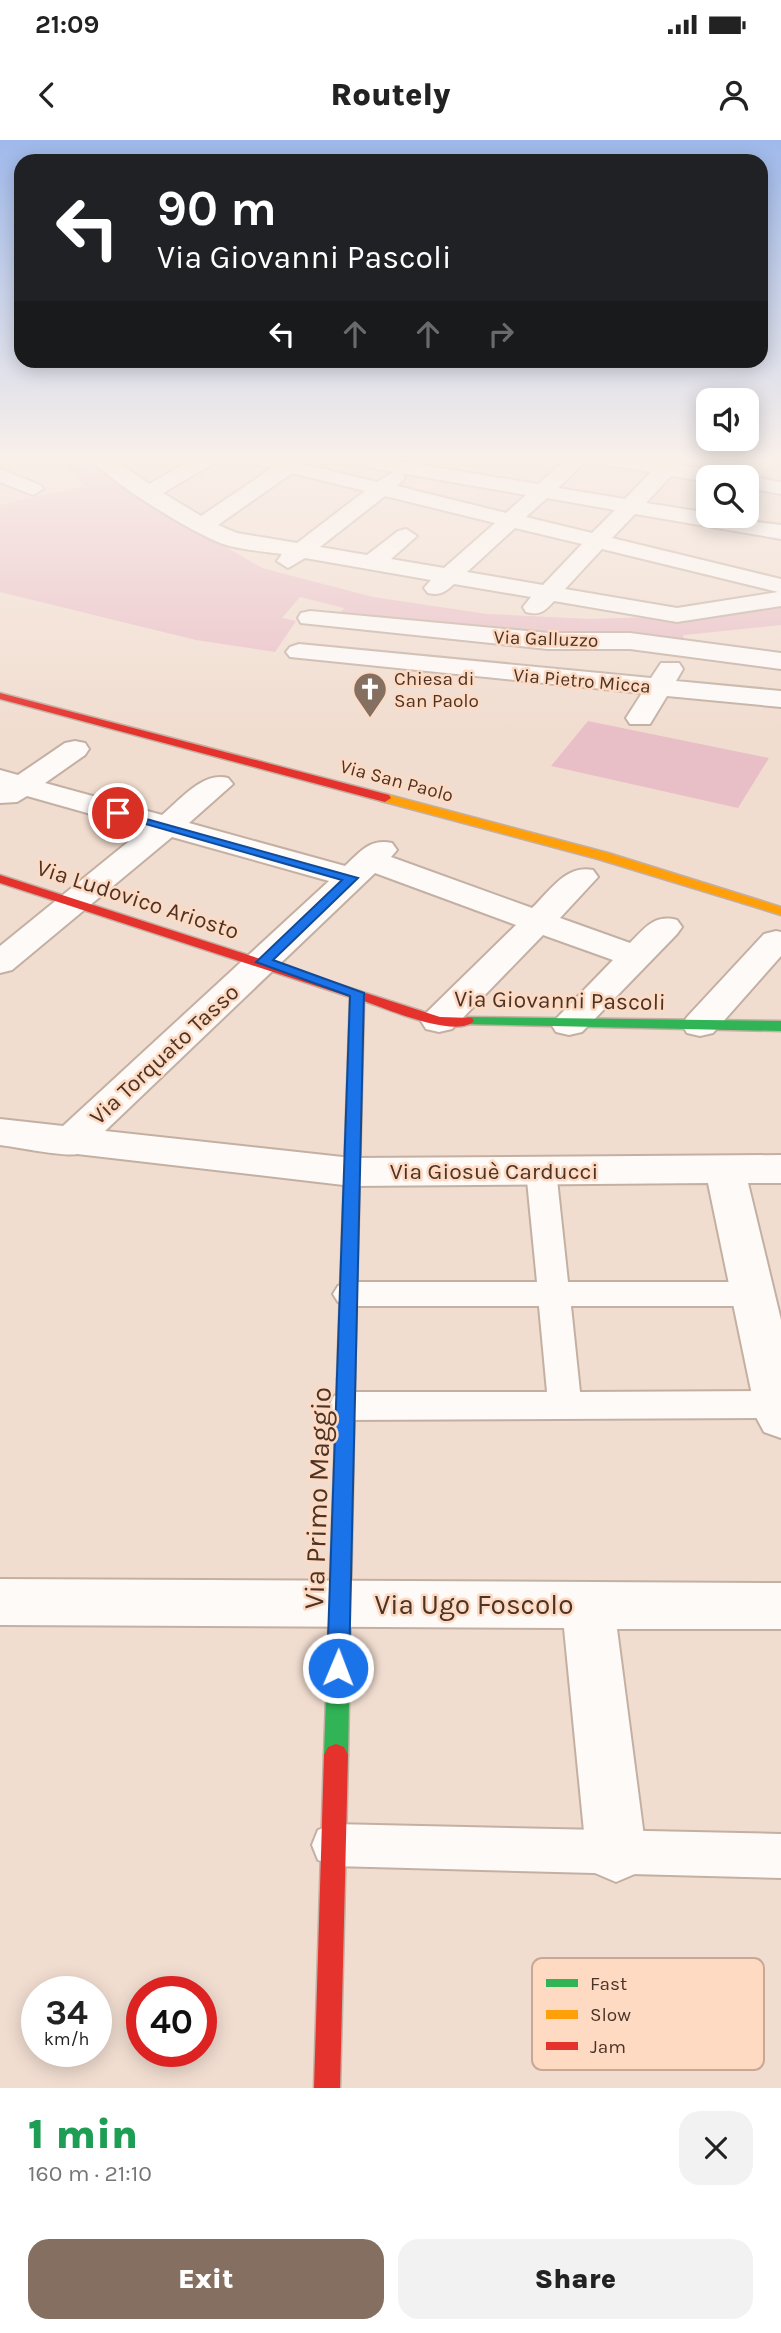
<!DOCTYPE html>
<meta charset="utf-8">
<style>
:root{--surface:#fff;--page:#f2f2f2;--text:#222;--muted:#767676;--accent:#856f61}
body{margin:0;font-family:Karla,sans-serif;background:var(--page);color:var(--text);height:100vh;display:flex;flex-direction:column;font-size:26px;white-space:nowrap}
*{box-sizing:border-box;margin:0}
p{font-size:23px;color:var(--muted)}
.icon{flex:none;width:38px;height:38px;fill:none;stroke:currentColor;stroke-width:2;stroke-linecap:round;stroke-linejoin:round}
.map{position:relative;height:1948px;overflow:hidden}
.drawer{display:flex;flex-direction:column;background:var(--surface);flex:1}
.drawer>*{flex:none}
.top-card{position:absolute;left:14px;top:14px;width:754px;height:214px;border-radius:21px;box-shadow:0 4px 18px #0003;background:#202124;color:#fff;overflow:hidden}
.controls{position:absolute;left:696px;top:248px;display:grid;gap:14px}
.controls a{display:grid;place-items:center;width:63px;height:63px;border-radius:14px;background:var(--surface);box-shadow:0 4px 18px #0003;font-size:35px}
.speed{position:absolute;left:21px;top:1836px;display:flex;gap:14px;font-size:35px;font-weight:700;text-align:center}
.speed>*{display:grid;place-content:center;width:91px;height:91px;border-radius:50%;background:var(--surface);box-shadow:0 4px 18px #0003;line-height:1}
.speed small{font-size:18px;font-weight:400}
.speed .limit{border:10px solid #d22;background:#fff;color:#111}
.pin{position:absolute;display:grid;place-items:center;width:60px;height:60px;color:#fff;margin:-30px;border:4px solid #fff;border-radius:50%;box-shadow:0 2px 7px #0007}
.me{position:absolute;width:77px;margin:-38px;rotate:1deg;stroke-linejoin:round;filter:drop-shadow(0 0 5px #0008)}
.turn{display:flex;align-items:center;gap:24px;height:147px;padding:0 28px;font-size:32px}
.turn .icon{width:91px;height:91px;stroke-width:2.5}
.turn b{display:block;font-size:49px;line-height:60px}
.lanes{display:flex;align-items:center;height:66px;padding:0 28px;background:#0003;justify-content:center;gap:35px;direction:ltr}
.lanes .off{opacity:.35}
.round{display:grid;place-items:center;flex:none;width:74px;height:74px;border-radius:21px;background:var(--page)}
.overview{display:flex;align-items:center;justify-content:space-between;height:119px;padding:0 28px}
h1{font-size:42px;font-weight:800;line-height:52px;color:#1e9e55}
.action{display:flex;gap:14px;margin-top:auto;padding:14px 28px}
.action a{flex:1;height:80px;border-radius:21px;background:var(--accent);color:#fff;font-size:28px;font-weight:800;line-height:80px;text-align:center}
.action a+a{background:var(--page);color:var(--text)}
.status{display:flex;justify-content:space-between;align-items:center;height:49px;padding:0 35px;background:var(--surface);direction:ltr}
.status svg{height:19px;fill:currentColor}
header{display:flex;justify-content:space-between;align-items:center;height:91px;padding:0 28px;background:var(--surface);font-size:32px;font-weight:800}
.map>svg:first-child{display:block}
.green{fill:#e9bfc7}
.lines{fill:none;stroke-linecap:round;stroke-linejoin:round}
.lane-casing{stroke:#c3b0a3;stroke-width:4}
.street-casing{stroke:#c3b0a3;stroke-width:4}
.fast-casing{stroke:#c3b0a3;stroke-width:3}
.slow-casing{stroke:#c3b0a3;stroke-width:3}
.jam-casing{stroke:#c3b0a3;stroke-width:3}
.lane{fill:#fdfaf8;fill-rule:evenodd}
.street{fill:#fdfaf8;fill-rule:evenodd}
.fast{fill:#30b455;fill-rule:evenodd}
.slow{fill:#ff9f0a;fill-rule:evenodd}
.jam{fill:#e5322d;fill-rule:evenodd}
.route{fill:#1a73e8;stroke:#114b97;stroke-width:2}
.labels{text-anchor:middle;stroke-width:5;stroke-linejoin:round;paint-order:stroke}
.far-street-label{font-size:19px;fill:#4b3425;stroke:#fedac3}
.far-poi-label{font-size:19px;fill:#4b3425;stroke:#fedac3;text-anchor:start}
.street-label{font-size:23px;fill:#4b3425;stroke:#fedac3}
.near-street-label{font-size:28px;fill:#4b3425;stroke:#fedac3}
.key{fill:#fedac3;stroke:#c8a894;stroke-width:2}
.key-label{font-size:19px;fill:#4b3425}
</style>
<div class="status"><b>21:09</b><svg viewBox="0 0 49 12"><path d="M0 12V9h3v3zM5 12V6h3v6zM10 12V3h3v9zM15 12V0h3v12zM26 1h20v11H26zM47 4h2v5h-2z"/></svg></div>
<header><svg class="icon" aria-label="back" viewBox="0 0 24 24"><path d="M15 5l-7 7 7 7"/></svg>Routely<svg class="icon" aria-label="person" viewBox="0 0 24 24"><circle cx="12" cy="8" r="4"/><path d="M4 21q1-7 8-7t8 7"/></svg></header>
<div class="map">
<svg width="781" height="1948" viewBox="0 0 781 1948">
<rect width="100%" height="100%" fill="#f1ddd0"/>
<path class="green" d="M57,318H91L156,366L262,428L373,457L487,474L590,479L686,476L781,464V485L684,495L682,501L555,497L339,475L344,468L300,457L282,478L296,481L275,512L196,500L0,452V365L85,346Z
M588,581L769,618L738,668L551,626Z"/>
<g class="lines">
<g class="lane-casing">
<path id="lane" d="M541,1020L551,1023L556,1030L568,1142H753L764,1146L769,1154L764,1162L753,1166H571L580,1252L778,1251L781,1252V1278L346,1280L334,1276L329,1266L334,1256L346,1252H547L539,1166H349L338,1162L333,1154L338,1146L349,1142H537L526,1030L531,1023Z
M333,1684L781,1694V1738L333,1726L318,1720L312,1705L318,1690Z"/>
</g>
<g class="street-casing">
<path id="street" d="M91,318H113L149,344L195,318H219L216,322L163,353L201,376L272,328L248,322L245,318H278L377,342L394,332L369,327L366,323L369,319L379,318L538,344L568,318H589L558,348L625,359L651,332L600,324L593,322L590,318H634L661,322L665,318H686L680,325L722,332L732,338H709V342L671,336L646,363L709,373V376L781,385V399L635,374L612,398L781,439V466L677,482L554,461C545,471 540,476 526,472L523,467L531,457L454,444C445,452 440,456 428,453L424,448L431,440L305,418L288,428L277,421L282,414C263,411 241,410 223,404C195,394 108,342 91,318ZM292,333L365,351L297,403L237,393L218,385ZM401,333L526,355L506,373L397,346L405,338ZM385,356L495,383L444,428L391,419L417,396L406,389L398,391L367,415L320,407ZM547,358L615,370L592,393L526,377ZM515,388L582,404L543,445L467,432ZM602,409L778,452L677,468L565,449Z
M0,329L40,345L43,349L33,355L0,342Z
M747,336L781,342V354L747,348V338H740Z
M310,471L548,493H630L781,513V529L630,509H548L301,483L298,478L301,473Z
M299,504L651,538L661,523H679L683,529L676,541L781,551V567L667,556L650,584H630L626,578L642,553L290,517L286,512L290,507Z
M75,601L85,603L89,609L85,615L45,643L162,675C180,660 203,631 228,638L233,644L189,683L345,726C360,712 370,698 392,703L397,710L391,717L532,768C550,751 566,724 593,730L598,737L560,778L630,803C645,788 654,774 677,780L682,787L677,794L582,892L569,895L556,892L551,884L613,820L543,795L452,889L439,892L426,889L421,881L426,873L516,785L375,733L105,991L352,1018L781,1015V1043H748L781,1180V1298L764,1292L757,1279L708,1043L352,1046L77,1014C64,1017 17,1007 0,1005V979L63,986L329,741L172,697L12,830L0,833V806L144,689L27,656L17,662L0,663V630L18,635L65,603Z
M776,791L781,792V816L713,893L700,896L687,893L682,885L687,877L764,794Z
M0,1439L781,1443V1489H617L646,1712L637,1733L616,1742L595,1733L586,1712L564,1488L0,1485Z"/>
</g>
<g class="fast-casing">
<path id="fast" d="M467,877L781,881V891L462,884L460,881Z
M346,1232L353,1234L355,1239L348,1615L344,1623L336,1626L328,1623L324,1615L337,1239L339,1234Z"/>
</g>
<g class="slow-casing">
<path id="slow" d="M385,654L608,713L781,767V775L598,719L381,661L379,658Z"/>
</g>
<g class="jam-casing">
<path id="jam" d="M0,553L389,655L391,658L385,662L381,661L0,559Z
M0,735L440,877L472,878L474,881C456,899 387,869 364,861L355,1239L353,1244L346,1246L339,1244L337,1239L350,857L0,743Z
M336,1604L344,1607L348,1615L340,1948H314L324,1615L328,1607Z"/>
</g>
<use href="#lane" class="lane"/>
<use href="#street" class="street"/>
<use href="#fast" class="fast"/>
<use href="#slow" class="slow"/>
<use href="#jam" class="jam"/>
</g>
<linearGradient id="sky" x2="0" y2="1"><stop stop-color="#9fb9eb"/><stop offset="0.54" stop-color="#f9f0ea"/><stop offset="1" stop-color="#f9f0ea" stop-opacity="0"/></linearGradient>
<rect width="781" height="590" fill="url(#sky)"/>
<path class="route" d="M114,670L358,738L273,820L364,853L349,1528L346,1536L338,1539L330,1536L327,1528L350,856L256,822L342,740L114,675Z"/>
<defs>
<g id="church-pin" transform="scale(1.75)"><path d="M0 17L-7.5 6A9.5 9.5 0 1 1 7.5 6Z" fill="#856f61" stroke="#fedac3"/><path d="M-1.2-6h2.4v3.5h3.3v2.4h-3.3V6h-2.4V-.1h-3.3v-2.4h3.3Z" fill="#fff"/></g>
</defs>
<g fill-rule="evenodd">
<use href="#church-pin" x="370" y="549"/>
</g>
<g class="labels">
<g class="far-street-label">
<text transform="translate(546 498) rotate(2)" y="7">Via Galluzzo</text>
<text transform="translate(582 540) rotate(5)" y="7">Via Pietro Micca</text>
<text transform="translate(397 640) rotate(15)" y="7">Via San Paolo</text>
</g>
<g class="far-poi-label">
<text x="394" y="545">Chiesa di<tspan x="394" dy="22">San Paolo</tspan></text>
</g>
<g class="street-label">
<text transform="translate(138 759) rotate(18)" y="8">Via Ludovico Ariosto</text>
<text transform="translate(560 860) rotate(1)" y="8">Via Giovanni Pascoli</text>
<text transform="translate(164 914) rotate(-43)" y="8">Via Torquato Tasso</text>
<text x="494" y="1039">Via Giosuè Carducci</text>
</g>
<g class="near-street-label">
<text transform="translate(317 1358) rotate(-88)" y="10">Via Primo Maggio</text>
<text x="474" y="1474">Via Ugo Foscolo</text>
</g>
</g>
<rect x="532" y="1818" width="232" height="112" rx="10" class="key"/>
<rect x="546" y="1839" width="32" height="8" fill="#30b455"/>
<rect x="546" y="1870" width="32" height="9" fill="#ff9f0a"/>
<rect x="546" y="1902" width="32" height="8" fill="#e5322d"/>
<g class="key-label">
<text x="590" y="1850">Fast</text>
<text x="590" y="1881">Slow</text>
<text x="590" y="1913">Jam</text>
</g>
</svg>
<div class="controls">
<a><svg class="icon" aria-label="sound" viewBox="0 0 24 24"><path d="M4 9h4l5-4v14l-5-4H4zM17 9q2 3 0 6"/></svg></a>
<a><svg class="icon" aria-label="search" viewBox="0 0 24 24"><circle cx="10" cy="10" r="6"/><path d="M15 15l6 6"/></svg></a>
</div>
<div class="speed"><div>34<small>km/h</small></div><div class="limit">40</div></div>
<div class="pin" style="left:118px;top:673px;background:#d93025"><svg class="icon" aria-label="arrive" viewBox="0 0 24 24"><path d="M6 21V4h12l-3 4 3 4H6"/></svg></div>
<svg class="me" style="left:338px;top:1528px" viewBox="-20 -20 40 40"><circle r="17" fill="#1a73e8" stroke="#fff" stroke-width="3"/><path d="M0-11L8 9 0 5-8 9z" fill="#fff"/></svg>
<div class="top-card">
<div class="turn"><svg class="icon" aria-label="left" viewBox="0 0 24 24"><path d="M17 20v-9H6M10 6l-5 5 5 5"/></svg><div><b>90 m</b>Via Giovanni Pascoli</div></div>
<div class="lanes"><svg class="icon" aria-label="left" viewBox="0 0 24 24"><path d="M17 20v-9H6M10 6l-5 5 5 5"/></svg><svg class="icon off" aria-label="ahead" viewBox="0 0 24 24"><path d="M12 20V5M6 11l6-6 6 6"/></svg><svg class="icon off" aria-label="ahead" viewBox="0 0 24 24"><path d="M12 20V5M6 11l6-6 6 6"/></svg><svg class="icon off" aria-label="right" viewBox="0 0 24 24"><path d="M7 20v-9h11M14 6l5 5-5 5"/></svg></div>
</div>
</div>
<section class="drawer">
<div class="overview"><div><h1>1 min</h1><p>160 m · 21:10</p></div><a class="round"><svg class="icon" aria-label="close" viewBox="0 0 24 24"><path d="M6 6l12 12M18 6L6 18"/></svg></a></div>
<div class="action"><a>Exit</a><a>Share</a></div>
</section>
